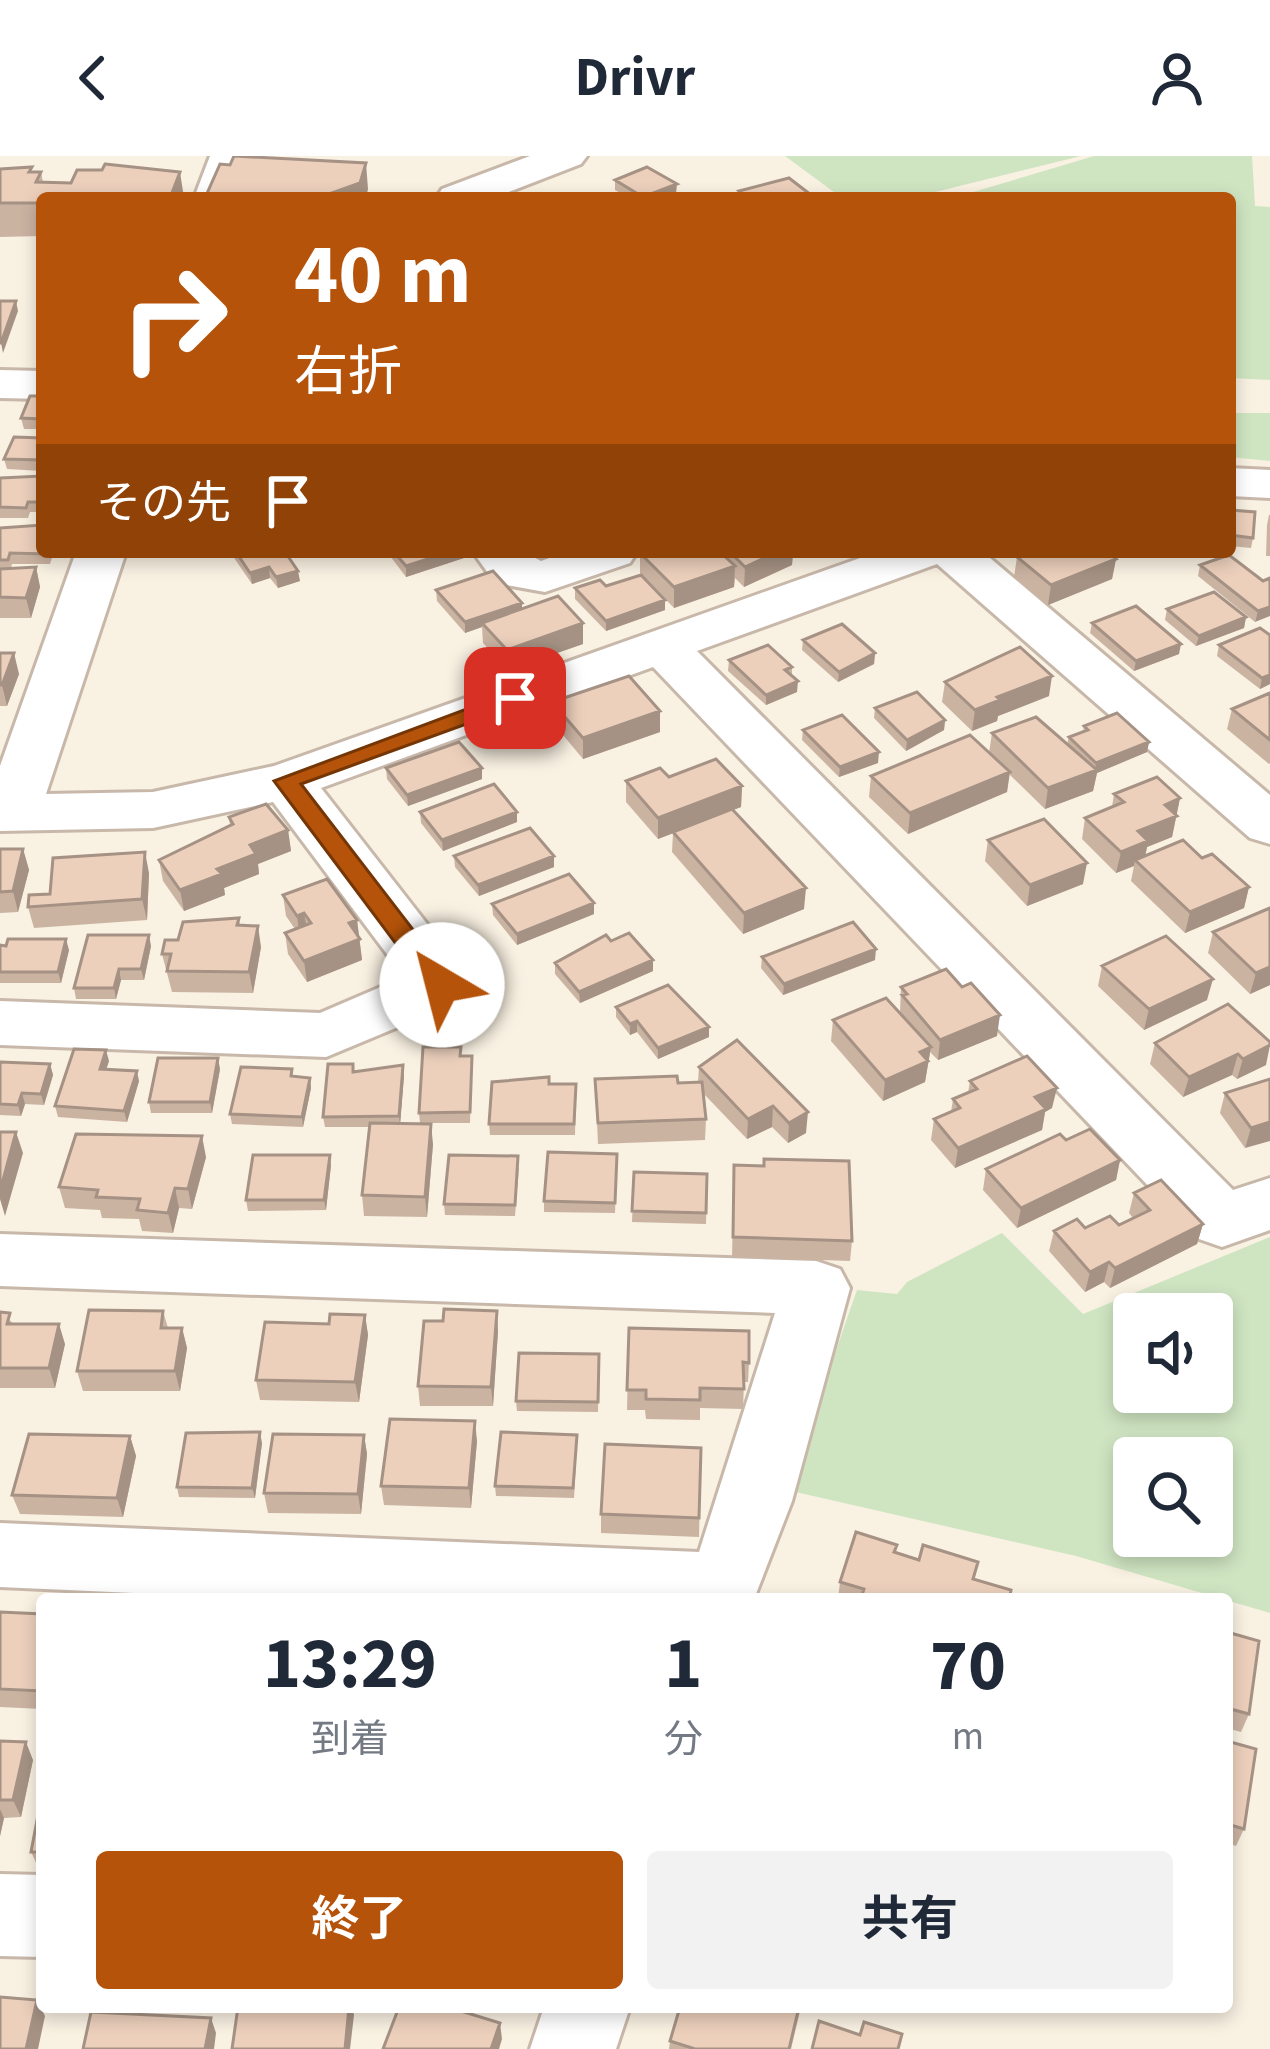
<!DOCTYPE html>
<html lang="ja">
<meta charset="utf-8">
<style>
:root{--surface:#fff;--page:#f2f2f3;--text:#1f2937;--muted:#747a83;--accent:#b45309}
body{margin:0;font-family:"Source Sans 3","Noto Sans JP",sans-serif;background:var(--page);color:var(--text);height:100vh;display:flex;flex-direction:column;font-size:45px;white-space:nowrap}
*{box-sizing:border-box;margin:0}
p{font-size:39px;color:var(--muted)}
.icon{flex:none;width:66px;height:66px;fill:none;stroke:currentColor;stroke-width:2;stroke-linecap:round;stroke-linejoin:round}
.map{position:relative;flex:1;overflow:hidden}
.side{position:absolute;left:36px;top:1437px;width:1197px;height:420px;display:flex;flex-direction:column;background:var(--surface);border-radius:12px;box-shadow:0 6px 18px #0003}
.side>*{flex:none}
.guide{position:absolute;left:36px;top:36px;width:1200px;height:366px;border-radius:12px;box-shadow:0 6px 18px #0003;background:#b45309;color:#fff;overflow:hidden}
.tools{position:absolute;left:1113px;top:1137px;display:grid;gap:24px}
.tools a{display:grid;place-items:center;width:120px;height:120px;border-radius:12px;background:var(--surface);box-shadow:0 6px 18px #0003;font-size:60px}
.pin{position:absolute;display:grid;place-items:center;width:102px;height:102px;color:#fff;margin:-51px;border-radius:24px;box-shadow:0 6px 18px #0006}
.me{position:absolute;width:132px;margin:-66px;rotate:323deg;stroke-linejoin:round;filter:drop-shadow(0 0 9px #0008)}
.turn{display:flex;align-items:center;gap:42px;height:252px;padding:0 60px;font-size:54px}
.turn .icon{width:156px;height:156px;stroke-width:2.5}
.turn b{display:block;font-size:84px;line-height:102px}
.then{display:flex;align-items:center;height:114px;padding:0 60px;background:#0003;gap:24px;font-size:45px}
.eta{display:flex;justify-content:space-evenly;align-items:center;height:204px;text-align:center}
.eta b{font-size:72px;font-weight:700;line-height:84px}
.cta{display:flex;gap:24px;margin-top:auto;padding:24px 60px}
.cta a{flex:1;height:138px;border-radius:12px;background:var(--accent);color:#fff;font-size:48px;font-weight:700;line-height:138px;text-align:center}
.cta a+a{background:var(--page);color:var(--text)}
header{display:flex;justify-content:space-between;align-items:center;height:156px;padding:0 60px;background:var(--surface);font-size:54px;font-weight:700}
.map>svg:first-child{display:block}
.green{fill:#cfe5c2;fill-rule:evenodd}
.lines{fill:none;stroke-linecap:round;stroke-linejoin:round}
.minor-casing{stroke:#c8b8aa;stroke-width:6}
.minor{fill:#fff;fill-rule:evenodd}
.wall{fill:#cbb3a2}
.shaded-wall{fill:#a59284}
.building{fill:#ecd0bc;stroke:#a59284;stroke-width:3}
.route{fill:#b45309;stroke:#753606;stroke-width:3}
</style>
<header><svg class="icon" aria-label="back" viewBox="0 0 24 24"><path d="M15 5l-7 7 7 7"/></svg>Drivr<svg class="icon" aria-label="person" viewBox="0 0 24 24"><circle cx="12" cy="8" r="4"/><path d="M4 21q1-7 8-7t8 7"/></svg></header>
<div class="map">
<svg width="1270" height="1893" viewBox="0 0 1270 1893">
<rect width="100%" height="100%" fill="#f9f1e2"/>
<path class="green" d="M785,0H1081L911,42H842Z
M1094,0H1252L1255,50L1270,51V224L1230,222V42H953Z
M1230,257H1270V305L1230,301Z
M1002,1077L1083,1158L1270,1081V1457L1076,1400L787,1334L857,1134L897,1138L907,1126ZM1134,1158H1212V1236H1134ZM1134,1302H1212V1380H1134Z"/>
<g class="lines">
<g class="minor-casing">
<path id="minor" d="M210,0H250L234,42H194Z
M530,0H587L581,8L493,42H436L442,33Z
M0,214L42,215V243L0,242Z
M1230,312L1270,314V342L1230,340Z
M76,396H126L46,638L153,636L274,610L877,396H983L1270,639V688L1250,682L937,408L697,495L1233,1034L1270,1022V1074L1222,1091L1199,1083L653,511L321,632L463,814L472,829L463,844L326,901L0,889V845L320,857L404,821L273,646L153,672L0,675V610Z
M473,396H524L541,405L566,396H637L630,407L545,436L495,427Z
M0,1078L816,1105L840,1113L850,1132L792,1345L754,1443H266L0,1431V1367L699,1396L775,1157L0,1130Z
M0,1718L42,1719V1801L0,1800Z
M544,1851H630L616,1893H530Z"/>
</g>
<use href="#minor" class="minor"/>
</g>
<path class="wall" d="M0,13L41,16L43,26L71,27L180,16L42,42V80L0,81Z
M615,24L676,38L666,42H629L615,34Z
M42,240V273H24L21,262Z
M42,282V315L7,313L4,303Z
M42,320V356H30L28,362H0V322Z
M1230,354L1253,382L1251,392L1230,390Z
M1269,359H1270V400H1266L1267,369Z
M0,372L54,396L50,408H12L11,412L36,411L40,431L31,462H0Z
M230,396H285L300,425L278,432L270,422L252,428Z
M387,396H467V401L406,421Z
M642,396H793L792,409L744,431L735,422L734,431L674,452L640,417V397Z
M1017,401L1116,403L1112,423L1048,449L1014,421Z
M1200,409L1263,425L1270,422L1255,466L1198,420Z
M606,430L665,444V454L606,475L575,443V432Z
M436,434L522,447V453L583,467V488L508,514L483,487L482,471L465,477L437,445Z
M1167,453L1246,461L1244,472L1196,490L1165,464Z
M1092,467L1179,498L1134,515L1090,477Z
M803,484L875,497L874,508L838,526L802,494Z
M1219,489L1270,528L1260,533L1217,500Z
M0,497L19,518L7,550H0Z
M729,504L792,511V520L797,536L766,549L728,515Z
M945,526L1049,540L998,560L997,565L972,575L942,546Z
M1270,537V607L1269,608L1227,573L1232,553Z
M552,546L660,555V576L583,603L553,567Z
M875,552L945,564L944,574L906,595L874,562Z
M1084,570L1149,586L1147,596L1097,617L1093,635L1045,653L1009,618L1007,636L908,678L869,641L871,620L989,597L992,577L1067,588L1069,581L1083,576Z
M803,574L878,607L839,621L802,584Z
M386,612H482V623L408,650L387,623Z
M669,621L742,630L741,651L733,654L804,753L743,778L672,696L673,677L658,683L626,646V625Z
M1114,638L1180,642L1172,681L1147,691L1145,700L1202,702L1249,731L1244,752L1185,777L1131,725L1134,710L1116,717L1082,683L1085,662L1112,651Z
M420,656L517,666L443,695L421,667Z
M229,661L288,674L291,695L258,708L259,718L224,732L225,739L184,755L163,725L159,704L230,670Z
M988,684L1083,728L1027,750L985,705Z
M0,693H23L29,714L18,756L0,757Z
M454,700L554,711L479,740L455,711Z
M149,717L147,764L34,772L28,751L50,738Z
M283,739L357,764L362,804L307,826L288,798L285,777L295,773L286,760Z
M594,747V758L517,789L493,759L492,748Z
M1270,752V829L1250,838L1208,797L1213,776Z
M239,762L240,769L261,791L253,837L172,836L162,798L178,784Z
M611,785L653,804V815L580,847L555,818V807Z
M0,789L69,794L61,827H0Z
M151,790L144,824H121L116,843H76L74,832Z
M762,801L875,804L783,839L761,812Z
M1102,810L1207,844L1144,874L1098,830Z
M901,831L997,880L938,904L930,896L925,926L883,945L831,885L833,864L900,857Z
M1228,848L1266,909L1237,923L1232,919L1183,941L1150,908L1155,887Z
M616,851L709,881L658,903L637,876L630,879L616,861Z
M737,884L806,977L788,987L772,971L747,983L703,937L706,963L705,984L598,988L595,923L678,927L698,926L699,911Z
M461,900H472L470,967H420L419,957Z
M109,905L106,913L139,925L127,966L58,961L55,950Z
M0,906L50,908L53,919L44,949L25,948L21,960L0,959Z
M220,913L212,957H151L149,946Z
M354,915L404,920L400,967L433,988L427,1061L364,1060L362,1039L370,971H325L323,961Z
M310,922L311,932L303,971L232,968L230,958Z
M1270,923L1245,992L1220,957L1225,937Z
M970,925L1052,952L1045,956L1042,974L955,1012L931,984L934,963L951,956L953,943L968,937Z
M549,928H576L575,979H490L489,968Z
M1066,984L1120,1004L1116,1024L1017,1072L983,1034L986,1013Z
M617,998L615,1057L544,1056V1045Z
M206,1001L192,1053L179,1052L173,1077L142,1075L139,1063L102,1062L100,1054L65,1052L59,1031Z
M331,1009L326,1054L248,1055L246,1044Z
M734,1009L852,1085L850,1105L732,1101Z
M519,1011L515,1060L445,1059L444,1048Z
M634,1016L707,1018L706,1068L632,1066Z
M1134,1037L1203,1068L1197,1088L1110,1132L1104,1126L1085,1136L1049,1095L1054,1075L1119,1069L1133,1062L1129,1057Z
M163,1155L168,1172H182L187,1192L180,1235H83L77,1215Z
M0,1156L14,1168L65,1188L55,1232H0Z
M365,1159L368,1179L359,1246L260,1244L256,1224L329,1168Z
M629,1172L749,1207L748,1226H744L743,1253L700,1252V1264L646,1263L645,1254H627Z
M498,1175L493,1250H420L418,1230Z
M599,1198L598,1256L517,1255L516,1245Z
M364,1279L367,1298L361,1358L268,1357L264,1337Z
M130,1280L136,1300L123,1361L20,1358L12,1339Z
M477,1285L471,1352L384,1349L381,1330Z
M262,1287L255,1342L179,1341L177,1331Z
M577,1289L574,1342L496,1340L495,1330Z
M701,1292L699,1381L601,1377V1358Z
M897,1389L896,1397L919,1404L978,1406L974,1424L1009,1443H838L840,1426Z
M0,1456L42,1458V1553L0,1551Z
M1227,1476L1249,1558L1241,1576L1227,1572Z
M0,1585L33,1604L21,1661L4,1662L0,1680Z
M1227,1585L1244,1673L1236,1690L1227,1687Z
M42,1638V1713H39L31,1696Z
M801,1851L791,1893H669L670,1885Z"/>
<path class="shaded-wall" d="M366,7L368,33L366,42H318Z
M180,16L184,42H170Z
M677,28L676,38L666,42H643Z
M16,145L18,155L3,197L1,187Z
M450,396H467V401L406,421V410Z
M777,396H793L792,409L744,431L745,411Z
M1116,403L1112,423L1048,449L1051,429Z
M735,410L734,431L674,452V431Z
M36,411L40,431L31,462L26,442Z
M269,411L270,422L252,428L250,417Z
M298,415L300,425L278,432L276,421Z
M665,444V454L606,475V465Z
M522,447V457L482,467V471L465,477V466Z
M1270,451V460L1255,466L1258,455Z
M1246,461L1244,472L1196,490L1199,480Z
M583,467V488L508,514L507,494Z
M1181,488L1179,498L1134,515L1136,505Z
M14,497L19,518L7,550L2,529Z
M875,497L874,508L838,526L839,516Z
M1270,519V528L1260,533L1262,522Z
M1052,520L1049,540L998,560L997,565L972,575L975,554L997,541Z
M798,525L797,536L766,549V539Z
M660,555V576L583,603V582Z
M945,564L944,574L906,595L907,584Z
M1149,586L1147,596L1097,617L1093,635L1045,653L1048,632L1095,615L1096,607Z
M879,596L878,607L839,621L840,611Z
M482,612V623L408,650L407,639Z
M1010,616L1007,636L908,678L910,657Z
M742,630L741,651L658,683V662Z
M1180,642L1172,681L1147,691L1144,706L1135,704L1134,710L1116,717L1121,696L1138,675L1165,649Z
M517,656V666L443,695L442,684Z
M288,674L291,695L258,708L259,718L224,732L225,739L184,755L180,734L217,713L250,689Z
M23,693L29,714L18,756L13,735Z
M145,696L149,717L147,764L142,743Z
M554,700V711L479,740L478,729Z
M1087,707L1083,728L1027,750L1030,729Z
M1249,731L1244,752L1185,777L1190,756Z
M806,732L804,753L743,778L744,757Z
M594,747V758L517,789V778Z
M304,757L308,778L300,781L297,760Z
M357,764L362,804L307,826L304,805L349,767Z
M258,770L261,791L253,837L249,816Z
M149,779L151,790L144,824L141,813Z
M66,783L69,794L61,827L58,816Z
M876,793L875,804L783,839L784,828Z
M653,804V815L580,847L579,836Z
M1270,811V829L1250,838L1256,817Z
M119,813L121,824L116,843L114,832Z
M1213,823L1207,844L1144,874L1149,853Z
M1000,859L997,880L938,904L940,884Z
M637,865V876L630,879V868Z
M709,871V881L658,903V892Z
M1270,889L1266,909L1237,923L1243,903Z
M931,891L925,926L883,945L885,924L920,896Z
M106,894L109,905L103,923L100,913Z
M1238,898L1232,919L1183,941L1189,921Z
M218,902L220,913L212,957L210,946Z
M50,908L53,919L44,949L41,938Z
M403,909L404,920L400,970L399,960Z
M137,915L139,925L127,966L124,955Z
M310,922L311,932L303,971L302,961Z
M1057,932L1052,952L1045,956L1042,974L955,1012L958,992L1035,941Z
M22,937L25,948L21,960L18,949Z
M773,950L772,971L747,983L748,963Z
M808,956L806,977L788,987L789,967Z
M1270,966V985L1245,992L1251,972Z
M431,968L433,988L427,1061L425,1041Z
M16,976L23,997L5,1060L0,1043V1035Z
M202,980L206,1001L192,1053L188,1033Z
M330,999L331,1009L326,1054L324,1044Z
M1120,1004L1116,1024L1017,1072L1021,1052Z
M175,1032L179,1052L173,1077L168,1057Z
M1203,1068L1197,1088L1110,1132L1115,1112Z
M1109,1106L1104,1126L1085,1136L1090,1116Z
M497,1155L498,1175L493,1250L491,1231Z
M365,1159L368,1179L359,1246L355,1226Z
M59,1168L65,1188L55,1232L49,1212Z
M182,1172L187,1192L180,1235L175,1215Z
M475,1265L477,1285L471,1352L469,1332Z
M260,1276L262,1287L255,1342L252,1332Z
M364,1279L367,1298L361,1358L358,1338Z
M130,1280L136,1300L123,1361L117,1342Z
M26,1586L33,1604L21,1661L13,1644Z
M0,1653L4,1662L0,1680Z
M37,1844L45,1860L38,1893H26Z
M349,1851H352L354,1859L350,1893H345Z
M211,1862L216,1877L214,1893H205Z
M500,1867L502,1883L499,1893H491Z"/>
<path class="building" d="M234,0L366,7L360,27L318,42H205L220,8L230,9Z
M105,8L180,16L170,42H42V47H0V13L32,11L29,16H41L36,26L71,27L77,14H102Z
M647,11L677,28L643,41L615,24Z
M789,22L815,42H747L739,35Z
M0,145H16L1,187H0Z
M30,240H42V263L21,262Z
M14,281L42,282V304L4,303Z
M42,320V346H28L26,352L0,351V322Z
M1230,354L1255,356L1253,382L1230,379Z
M42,369V396H48V398L10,397L8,404H0V372Z
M236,396H285L298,415L276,421L269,411L250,417Z
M394,396H450L406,410Z
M642,396H720L735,410L674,431L640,397Z
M730,396H777L745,411Z
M1030,396H1107L1116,403L1051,429L1017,401Z
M1229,399L1263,425L1270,422V451L1258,455L1200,409Z
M36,411L26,442L0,441V413Z
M493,415L522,447L465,466L436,434Z
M641,419L665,444L606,465L575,432L600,424L606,430Z
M1214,436L1246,461L1199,480L1167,453Z
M558,440L583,467L507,494L482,467Z
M1136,450L1181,488L1136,505L1092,467Z
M842,468L875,497L839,516L803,484Z
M1260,472L1270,479V519L1262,522L1219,489Z
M768,489L792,511L785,514L798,525L766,539L729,504Z
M1020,491L1052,520L997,541L1000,544L975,554L945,526Z
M0,497H14L2,529H0Z
M629,520L660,555L583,582L552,546Z
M917,536L945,564L907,584L875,552Z
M1270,537V584L1232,553Z
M1117,557L1149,586L1096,607L1069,581L1088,574L1084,570Z
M842,559L879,596L840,611L803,574Z
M1036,561L1097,614L1048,632L992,577Z
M970,579L1010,616L910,657L871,620Z
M459,586L482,612L407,639L386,612Z
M716,603L742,630L658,662L626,625L660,612L669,621Z
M1157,621L1180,642L1165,649L1177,660L1138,675L1148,685L1121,696L1085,662L1124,646L1114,638Z
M494,628L517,656L442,684L420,656Z
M266,648L288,674L250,689L256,698L217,713L222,718L180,734L159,704L233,668L229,661Z
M732,653L806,732L744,757L673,676Z
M1044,663L1087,707L1030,729L988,684Z
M530,672L554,700L478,729L454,700Z
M1183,684L1202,702L1212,698L1249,731L1190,756L1135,704Z
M0,693H23L13,735L0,736Z
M145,696L142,743L28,751L29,739L50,738L53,702Z
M569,718L594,747L517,778L492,748Z
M327,723L357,764L349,767L360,783L304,805L285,777L311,767L304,757L297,760L283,739Z
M1270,752V811L1256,817L1213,776Z
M239,762L237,769L258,770L249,816L167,815L171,798H162L165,784H178L183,766Z
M853,766L876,793L784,828L762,801Z
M629,777L653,804L579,836L555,807L606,779L611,785Z
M88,779H149L141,813H119L114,832H74Z
M1166,780L1213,823L1149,853L1102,810Z
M8,783H66L58,816H0V789L6,790Z
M946,813L962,831L971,827L1000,859L940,884L902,839L907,838L901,831Z
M668,829L709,871L658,892L637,865L630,868L616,851Z
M886,842L931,891L920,896L928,905L885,924L833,864Z
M1228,848L1270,886V889L1243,903L1238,898L1189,921L1155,887Z
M737,884L808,956L789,967L773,950L748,963L699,911Z
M423,891H461L460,900H472L470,956L419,957Z
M74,893L106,894L100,913L137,915L124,955L55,950Z
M1027,900L1057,932L1035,941L1046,953L958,992L934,963L960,952L953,943L977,933L970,925Z
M158,902H218L210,946H149Z
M0,906L50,908L41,938L22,937L18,949L0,948Z
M328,908H353V916L403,909L399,960L323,961Z
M241,911L292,913L291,920L310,922L302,961L230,958Z
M677,920L678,927L702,926L706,963L598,967L595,923Z
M549,921V928H576L574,968H489L492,926Z
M1270,923V966L1251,972L1225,937Z
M370,967L431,968L425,1041L362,1039Z
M1090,973L1120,1004L1021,1052L986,1013L1060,978L1066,984Z
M0,976H16L0,1035Z
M76,978L202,980L188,1033L175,1032L168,1057L137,1054L140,1043L96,1041L98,1034L59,1031Z
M548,996L617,998L615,1047L544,1045Z
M253,999H330L324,1044H246Z
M449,999L518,1000L515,1049L444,1048Z
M764,1003L849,1005L852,1085L733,1081L734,1009L764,1010Z
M634,1016L707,1018L706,1057L632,1055Z
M1161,1024L1203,1068L1115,1112L1109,1106L1090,1116L1054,1075L1077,1063L1085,1072L1110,1060L1119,1069L1150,1054L1134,1037Z
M444,1153L497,1155L491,1231L418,1230L424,1165H443Z
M89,1154L163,1155L161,1172H182L175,1215H77Z
M0,1156L10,1157L7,1168H59L49,1212H0Z
M330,1158L365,1159L355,1226L256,1224L265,1166L329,1168Z
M629,1172L749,1175V1207L743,1206L744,1233L700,1232V1244L646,1243V1234H627Z
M519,1197L599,1198L598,1246L516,1245Z
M390,1263L475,1265L469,1332L381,1330Z
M260,1276L252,1332L177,1331L186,1277Z
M501,1276L577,1279L573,1332L495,1330Z
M29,1278L130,1280L117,1342L12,1339Z
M273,1278L364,1279L358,1338L264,1337Z
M605,1288L701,1292L699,1362L601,1358Z
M856,1376L897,1389L894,1396L919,1404L923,1389L978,1406L973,1423L1011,1434L1009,1443L861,1442L864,1433L840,1426Z
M0,1456L42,1458V1535L0,1533Z
M1227,1476L1259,1485L1249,1558L1227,1552Z
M0,1585L26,1586L13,1644H0Z
M1227,1585L1256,1593L1244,1673L1227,1668Z
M42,1638V1696H31Z
M0,1841L37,1844L26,1893H0Z
M238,1851H349L345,1893H232Z
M399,1851H448L500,1867L491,1893H383Z
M680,1851H799L789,1893H695L670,1885Z
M91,1856L211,1862L205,1893H83Z
M819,1865L860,1879L864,1866L902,1878L898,1893H812Z"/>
<path class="route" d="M515,535L527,542L524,547L301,628L451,823L455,829L442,838L432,836L274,625Z"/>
</svg>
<div class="tools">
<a><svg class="icon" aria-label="sound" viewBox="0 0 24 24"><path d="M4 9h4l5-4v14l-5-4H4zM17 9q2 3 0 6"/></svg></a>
<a><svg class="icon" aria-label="search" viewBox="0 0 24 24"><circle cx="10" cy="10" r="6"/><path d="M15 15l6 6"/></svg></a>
</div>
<div class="pin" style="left:515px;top:542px;background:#d93025"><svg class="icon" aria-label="arrive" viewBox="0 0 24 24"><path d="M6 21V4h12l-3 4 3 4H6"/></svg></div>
<svg class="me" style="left:442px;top:829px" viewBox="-20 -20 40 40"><circle r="19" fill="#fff"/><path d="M0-13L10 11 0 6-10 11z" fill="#b45309"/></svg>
<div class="guide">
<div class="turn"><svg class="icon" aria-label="right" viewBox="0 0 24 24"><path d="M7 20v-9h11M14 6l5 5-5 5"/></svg><div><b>40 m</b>右折</div></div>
<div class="then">その先<svg class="icon" aria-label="arrive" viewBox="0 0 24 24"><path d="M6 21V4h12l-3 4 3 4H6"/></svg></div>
</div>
<section class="side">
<div class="eta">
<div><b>13:29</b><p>到着</p></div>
<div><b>1</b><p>分</p></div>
<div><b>70</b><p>m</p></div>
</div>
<div class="cta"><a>終了</a><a>共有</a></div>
</section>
</div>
